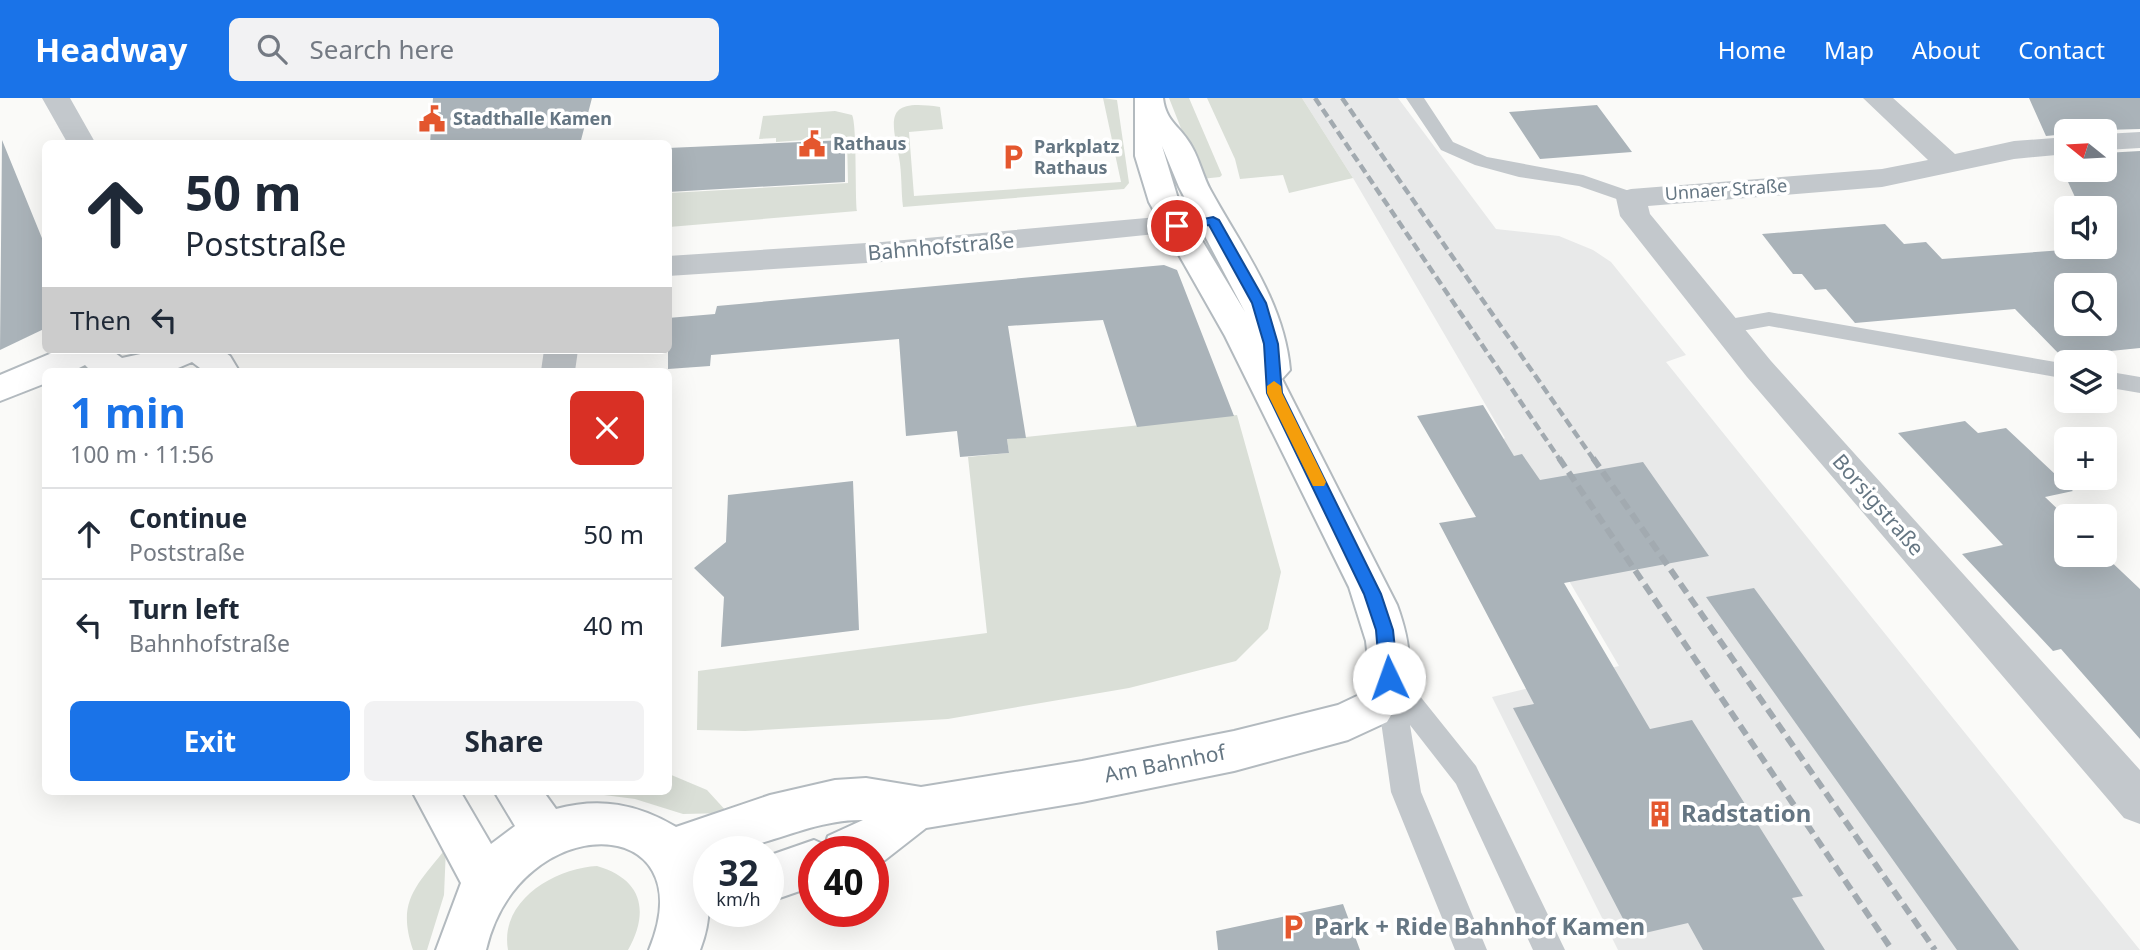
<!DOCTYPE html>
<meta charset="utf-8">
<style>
:root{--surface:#fff;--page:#f2f2f3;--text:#1f2937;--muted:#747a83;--line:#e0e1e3;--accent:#1a73e8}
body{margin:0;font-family:"Noto Sans",sans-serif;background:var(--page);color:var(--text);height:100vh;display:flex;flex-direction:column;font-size:26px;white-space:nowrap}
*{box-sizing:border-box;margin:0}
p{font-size:23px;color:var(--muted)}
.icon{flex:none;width:38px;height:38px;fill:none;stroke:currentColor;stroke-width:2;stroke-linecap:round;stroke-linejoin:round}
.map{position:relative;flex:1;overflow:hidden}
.sheet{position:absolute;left:42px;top:270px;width:630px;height:427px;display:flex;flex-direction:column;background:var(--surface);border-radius:10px;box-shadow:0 7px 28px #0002}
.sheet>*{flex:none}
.banner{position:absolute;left:42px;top:42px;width:630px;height:214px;border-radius:10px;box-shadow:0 7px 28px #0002;background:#fff;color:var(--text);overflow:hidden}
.needle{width:46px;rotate:288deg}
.tools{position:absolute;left:2054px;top:21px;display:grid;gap:14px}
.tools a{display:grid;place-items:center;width:63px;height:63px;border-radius:10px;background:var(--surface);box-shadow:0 7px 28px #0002;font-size:35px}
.speed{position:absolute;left:693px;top:738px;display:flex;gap:14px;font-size:35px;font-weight:700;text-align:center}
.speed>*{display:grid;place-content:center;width:91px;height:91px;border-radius:50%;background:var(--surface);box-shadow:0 7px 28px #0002;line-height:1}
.speed small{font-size:18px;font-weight:400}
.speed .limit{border:10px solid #d22;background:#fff;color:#111}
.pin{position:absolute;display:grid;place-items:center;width:60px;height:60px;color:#fff;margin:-30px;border:4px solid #fff;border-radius:50%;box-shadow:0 2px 7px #0007}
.me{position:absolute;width:77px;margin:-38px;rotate:357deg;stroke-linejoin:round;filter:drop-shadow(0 0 5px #0008)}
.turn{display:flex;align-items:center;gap:24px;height:147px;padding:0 28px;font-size:32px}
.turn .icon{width:91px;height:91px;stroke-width:2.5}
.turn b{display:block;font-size:49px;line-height:60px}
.then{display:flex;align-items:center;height:66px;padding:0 28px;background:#0003;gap:14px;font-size:26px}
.round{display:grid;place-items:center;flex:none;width:74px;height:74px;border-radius:10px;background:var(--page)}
.headline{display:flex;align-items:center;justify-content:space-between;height:119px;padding:0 28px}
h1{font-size:42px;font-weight:700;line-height:52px;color:var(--accent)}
.primary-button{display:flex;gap:14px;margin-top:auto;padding:14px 28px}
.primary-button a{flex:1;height:80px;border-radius:10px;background:var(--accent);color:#fff;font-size:28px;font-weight:700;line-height:80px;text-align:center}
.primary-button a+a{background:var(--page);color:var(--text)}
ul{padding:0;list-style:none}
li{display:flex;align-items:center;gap:21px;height:91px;padding:0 28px;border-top:2px solid var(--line)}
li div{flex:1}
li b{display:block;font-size:26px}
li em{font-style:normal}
header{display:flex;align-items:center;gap:42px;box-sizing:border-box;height:98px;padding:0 35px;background:var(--accent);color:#fff}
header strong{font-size:33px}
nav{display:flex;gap:38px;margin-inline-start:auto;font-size:24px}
.search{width:490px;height:63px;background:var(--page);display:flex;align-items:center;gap:18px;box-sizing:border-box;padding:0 24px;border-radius:10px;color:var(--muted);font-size:26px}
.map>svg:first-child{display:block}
.built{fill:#e8e9e9}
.green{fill:#dadfd7}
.building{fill:#aab3b9;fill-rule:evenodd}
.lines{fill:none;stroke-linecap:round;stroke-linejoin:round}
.secondary-casing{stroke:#b3babf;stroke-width:4}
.lane{fill:#c3c8cc;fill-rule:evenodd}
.street{fill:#c3c8cc;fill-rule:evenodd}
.secondary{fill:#fff;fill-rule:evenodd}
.rail-far1{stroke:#a2aab0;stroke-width:4.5;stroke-dasharray:9 4.5;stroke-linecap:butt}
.rail{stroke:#a2aab0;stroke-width:6;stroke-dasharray:11 6;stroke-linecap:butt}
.route{fill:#1a73e8;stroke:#114b97;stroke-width:2}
.slow{fill:#f59e0b}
.labels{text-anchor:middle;stroke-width:7;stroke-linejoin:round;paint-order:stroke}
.far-poi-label{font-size:18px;font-weight:bold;fill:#657683;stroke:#fff;text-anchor:start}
.far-street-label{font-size:18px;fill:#657683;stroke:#fff}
.street-label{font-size:21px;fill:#657683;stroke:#fff}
.near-poi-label{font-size:24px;font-weight:bold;fill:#657683;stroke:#fff;text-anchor:start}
</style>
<header>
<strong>Headway</strong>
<div class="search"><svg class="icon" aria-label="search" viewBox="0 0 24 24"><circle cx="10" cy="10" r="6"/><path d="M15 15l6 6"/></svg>Search here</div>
<nav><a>Home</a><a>Map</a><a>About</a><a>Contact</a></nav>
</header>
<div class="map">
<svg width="2140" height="852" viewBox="0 0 2140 852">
<rect width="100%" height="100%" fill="#fafaf8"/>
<path class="built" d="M1302,0H1398L1496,131L1559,138L1593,152L1611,164L1686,257L1666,264L2140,852H1618L1492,599L1619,568L1491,350L1505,340L1353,80Z"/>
<path class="green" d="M1103,0L1117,2L1129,85L1124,91L903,109C901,93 902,75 899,59C890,17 887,1 940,9L943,31L909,34L914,98L1121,84Z
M1169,0H1189L1222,77L1220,79L1201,81Z
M1207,0H1302L1353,80L1289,95L1283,77L1240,81L1235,61Z
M835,13L852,17C857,26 855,95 857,113L669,129V89V95L848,85L847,39L776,44V40L759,41L763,18Z
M1237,317L1281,474L1268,531L1236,563L1129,590L948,621L745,633L697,632L698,573L987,535L968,359L1009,355L1007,341Z
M669,676L707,692L728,715L683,716L635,701L573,693H668Z
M446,750L444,797L427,852H413C396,802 417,788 446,750Z
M597,768C642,781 650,813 628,852H508C499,802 556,770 597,768Z"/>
<path class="building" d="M433,0H592L580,46H430Z
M2029,0H2140V31L2067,33V36L2046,38Z
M1597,7L1632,54L1540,61L1509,14Z
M2,42L46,150V230L0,252Z
M845,42V84L668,94V50Z
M2140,53V250L2061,258L2015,211L1855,225L1826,191L1815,192L1802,176H1793L1762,136L1885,126L1904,146L1926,144L1942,161L2105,149V110H2080L2057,60L2067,59V72H2105V55ZM2067,187H2105V226H2067Z
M1164,167L1177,172L1234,318L1137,329L1103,222L1008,228L1026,340L1007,341L1009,355L960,359L957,333L906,338L899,241L711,257L710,268L668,271V220L715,216L717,208Z
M1483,307L1514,358L1522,356L1540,382L1643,364L1709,458L1564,485L1650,631L1692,622L1803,798L1792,800L1825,852H1703L1688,825L1632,838L1513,610L1534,606L1439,425L1476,419L1417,318Z
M1965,323L1978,335L2006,330L2073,393L2045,399L2067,420V457H2104L2140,491V641L2061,551L2053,553L1962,456L2003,447L1898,335Z
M853,383L859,532L721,549L724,499L694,470L726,444L728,397Z
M1754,490L2019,852H1957L1706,499Z
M1343,806L1360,852H1218L1216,833Z"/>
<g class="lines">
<g class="secondary-casing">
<path id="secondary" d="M1135,0H1163C1166,25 1181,28 1192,49C1200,63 1203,79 1211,93C1243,151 1284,204 1290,272L1282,281L1397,507C1414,554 1414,581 1387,624L1348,642L1234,673L1082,704L926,730L885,762L873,766V754H814V788L768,804V758L814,742L825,747L828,738L863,722C809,721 760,754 709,754V761L700,764C711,796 712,821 700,852H649C707,712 519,710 486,852H436L461,785L412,693H460L491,746L515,728L494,693H543L556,711C600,699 638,706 676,729L770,697L835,682L866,680L921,689L1082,663L1234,633L1338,607L1357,598L1363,588L1368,561L1366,543L1349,489L1225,238L1149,104L1135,58ZM1162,48L1179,89L1245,214L1179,104Z
M59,252H111L122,260L159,252H222L230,258L239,273H204L192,264L171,273H91L85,267L73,273H46V285L0,303V277Z"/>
</g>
<path class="lane" d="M1406,0H1424L1453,44L1487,59L1583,77L1638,96L1640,100L1631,106L1579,88L1519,79L1475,67L1441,52Z
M1769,214L2067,266V281L1769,228L1724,236L1713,229L1724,222Z
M2105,273L2140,279V295L2105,289Z
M1389,568L1399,572L1476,668L1565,852H1533L1456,686L1410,627L1421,694L1487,852H1455L1391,694L1375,581L1379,572Z"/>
<path class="street" d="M42,0H70L96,46H68Z
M1863,0H1893L1955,56L2014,43L2067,39V56L2014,61L1882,89L1648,108L1650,116L1771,263L2140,672V726L2124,720L1747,279L1620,118L1616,100L1620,94L1631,91L1882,71L1928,62Z
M2140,34V50L2105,52V36Z
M1213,114L1224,117L1228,123L1224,129L882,164L668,178V158L882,144Z
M544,252H578L575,273H541Z"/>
<use href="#secondary" class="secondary"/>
<path class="rail-far1" d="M1315,0L1560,362
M1342,0L1594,362"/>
<path class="rail" d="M1559,360L1892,852
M1593,360L1935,852"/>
</g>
<path class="route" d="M1213,119L1219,122L1266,205L1278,246L1282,295L1381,496L1393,532L1398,580L1395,585L1389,587L1380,580L1376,532L1364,496L1267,295L1264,246L1252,205L1209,127L1177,132L1170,128Z"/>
<path class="slow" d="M1274,283L1281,288L1282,295L1326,384L1324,388H1313L1267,295V288Z"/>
<defs>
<g id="civic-bare" transform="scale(2.1)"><path d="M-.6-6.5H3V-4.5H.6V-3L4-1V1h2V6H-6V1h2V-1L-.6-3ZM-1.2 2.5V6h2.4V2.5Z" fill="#e4572e" stroke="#fff" stroke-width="2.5" paint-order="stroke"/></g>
<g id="parking-bare" transform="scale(2.1)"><path d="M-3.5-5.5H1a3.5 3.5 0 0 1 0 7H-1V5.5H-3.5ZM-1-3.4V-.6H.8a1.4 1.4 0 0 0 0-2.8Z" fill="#e4572e" stroke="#fff" stroke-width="2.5" paint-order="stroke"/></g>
<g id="building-bare" transform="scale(2.1)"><path d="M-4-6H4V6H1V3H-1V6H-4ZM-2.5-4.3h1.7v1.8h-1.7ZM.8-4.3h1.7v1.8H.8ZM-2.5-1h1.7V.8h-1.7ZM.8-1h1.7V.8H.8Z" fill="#e4572e" stroke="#fff" stroke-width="2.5" paint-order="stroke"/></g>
</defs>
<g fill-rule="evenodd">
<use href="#civic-bare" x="432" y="21"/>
<use href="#civic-bare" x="812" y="46"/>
<use href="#parking-bare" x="1013" y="59"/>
<use href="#building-bare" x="1660" y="716"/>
<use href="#parking-bare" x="1293" y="829"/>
</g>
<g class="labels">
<g class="far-poi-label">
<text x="453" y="27">Stadthalle Kamen</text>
<text x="833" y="52">Rathaus</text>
<text x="1034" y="55">Parkplatz<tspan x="1034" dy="21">Rathaus</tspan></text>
</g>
<g class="far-street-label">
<text transform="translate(1726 92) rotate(-4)" y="6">Unnaer Straße</text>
</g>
<g class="street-label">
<text transform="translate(941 149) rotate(-5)" y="7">Bahnhofstraße</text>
<text transform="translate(1878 407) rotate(49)" y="7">Borsigstraße</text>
<text transform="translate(1165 666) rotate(-11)" y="7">Am Bahnhof</text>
</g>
<g class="near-poi-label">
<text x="1681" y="724">Radstation</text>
<text x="1314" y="837">Park + Ride Bahnhof Kamen</text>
</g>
</g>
</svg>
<div class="tools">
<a><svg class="needle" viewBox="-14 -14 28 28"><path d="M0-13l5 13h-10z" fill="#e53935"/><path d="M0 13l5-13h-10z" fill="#747a83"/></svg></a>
<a><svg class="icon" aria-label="sound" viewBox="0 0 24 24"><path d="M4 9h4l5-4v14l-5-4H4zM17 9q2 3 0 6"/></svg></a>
<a><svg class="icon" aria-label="search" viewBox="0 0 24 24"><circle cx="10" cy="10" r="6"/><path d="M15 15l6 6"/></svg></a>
<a><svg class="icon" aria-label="layers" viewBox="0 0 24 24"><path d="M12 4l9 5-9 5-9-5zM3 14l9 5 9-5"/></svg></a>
<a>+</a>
<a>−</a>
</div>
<div class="speed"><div>32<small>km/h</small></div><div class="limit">40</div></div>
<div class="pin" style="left:1177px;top:128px;background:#d93025"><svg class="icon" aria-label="arrive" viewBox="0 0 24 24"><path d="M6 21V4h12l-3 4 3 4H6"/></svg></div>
<svg class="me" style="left:1389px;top:580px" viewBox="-20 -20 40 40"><circle r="19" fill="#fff"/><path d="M0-13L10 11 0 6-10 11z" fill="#1a73e8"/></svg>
<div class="banner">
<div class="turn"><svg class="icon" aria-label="ahead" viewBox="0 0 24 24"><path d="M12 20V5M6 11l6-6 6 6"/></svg><div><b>50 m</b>Poststraße</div></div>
<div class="then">Then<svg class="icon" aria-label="left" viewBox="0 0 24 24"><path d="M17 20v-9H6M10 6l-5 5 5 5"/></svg></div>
</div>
<section class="sheet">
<div class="headline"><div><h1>1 min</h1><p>100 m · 11:56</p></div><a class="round" style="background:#d93025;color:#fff"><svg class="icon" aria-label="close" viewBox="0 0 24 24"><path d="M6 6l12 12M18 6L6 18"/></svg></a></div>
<ul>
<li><svg class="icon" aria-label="ahead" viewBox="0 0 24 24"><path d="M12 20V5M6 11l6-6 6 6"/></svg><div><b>Continue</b><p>Poststraße</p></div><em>50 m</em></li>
<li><svg class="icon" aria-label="left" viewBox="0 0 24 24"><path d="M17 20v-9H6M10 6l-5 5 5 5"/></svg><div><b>Turn left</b><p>Bahnhofstraße</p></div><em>40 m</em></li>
</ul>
<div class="primary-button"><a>Exit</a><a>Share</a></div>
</section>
</div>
